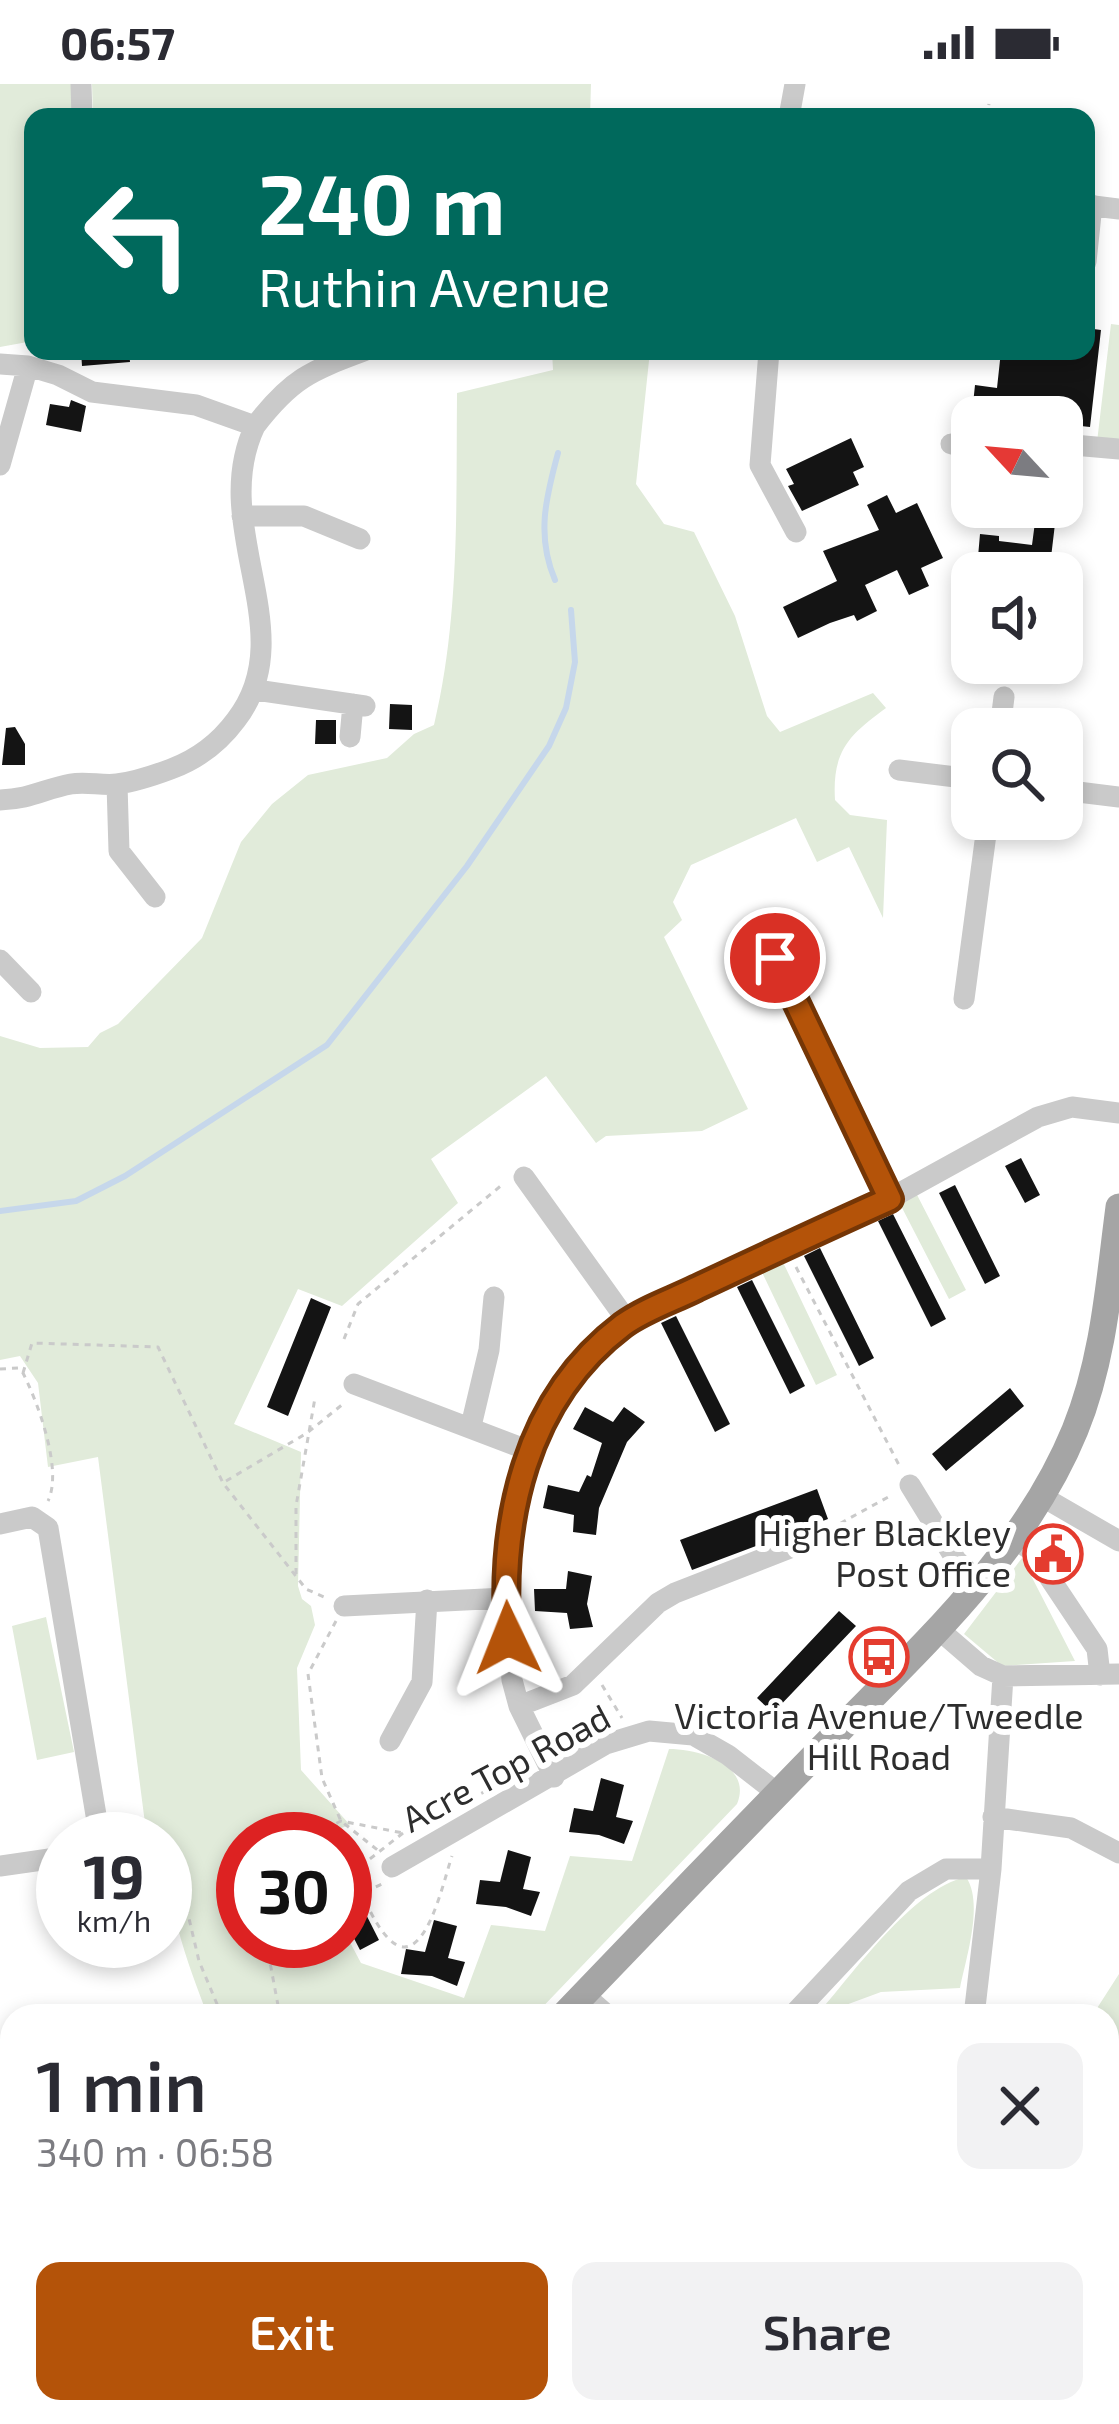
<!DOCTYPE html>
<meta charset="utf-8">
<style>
:root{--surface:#fff;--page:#f2f2f3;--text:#2b2b33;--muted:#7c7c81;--accent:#b45309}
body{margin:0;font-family:"Exo 2",sans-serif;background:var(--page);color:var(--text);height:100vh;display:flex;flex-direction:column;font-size:45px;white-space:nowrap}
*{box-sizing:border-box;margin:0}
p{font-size:39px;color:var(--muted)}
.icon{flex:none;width:66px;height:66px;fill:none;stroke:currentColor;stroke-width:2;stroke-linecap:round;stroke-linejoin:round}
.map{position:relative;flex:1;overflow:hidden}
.details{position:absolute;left:0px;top:1920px;width:1119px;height:420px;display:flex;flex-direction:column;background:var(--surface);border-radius:36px 36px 0 0;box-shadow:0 6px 18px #0003}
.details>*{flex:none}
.top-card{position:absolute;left:24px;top:24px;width:1071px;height:252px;border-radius:24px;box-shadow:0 6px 18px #0003;background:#00695c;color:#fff;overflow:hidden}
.needle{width:78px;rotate:296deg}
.tools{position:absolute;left:951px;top:312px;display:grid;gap:24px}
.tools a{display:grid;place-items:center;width:132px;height:132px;border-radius:24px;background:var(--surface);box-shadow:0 6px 18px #0003;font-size:60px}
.speed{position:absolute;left:36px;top:1728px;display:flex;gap:24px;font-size:60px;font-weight:700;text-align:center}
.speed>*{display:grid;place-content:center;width:156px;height:156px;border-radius:50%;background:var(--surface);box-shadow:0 6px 18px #0003;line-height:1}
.speed small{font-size:30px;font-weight:400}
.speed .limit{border:18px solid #d22;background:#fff;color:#111}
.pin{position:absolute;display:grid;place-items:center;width:102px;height:102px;color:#fff;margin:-51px;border:6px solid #fff;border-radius:50%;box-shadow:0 3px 12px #0007}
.me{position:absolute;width:132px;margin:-66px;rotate:358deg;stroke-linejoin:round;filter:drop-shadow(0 0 9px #0008)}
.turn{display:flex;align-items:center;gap:42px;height:252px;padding:0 36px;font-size:54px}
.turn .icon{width:156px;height:156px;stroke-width:2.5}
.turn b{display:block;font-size:84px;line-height:102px}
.round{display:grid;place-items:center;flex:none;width:126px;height:126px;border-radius:24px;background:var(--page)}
.headline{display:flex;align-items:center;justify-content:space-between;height:204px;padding:0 36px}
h1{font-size:72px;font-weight:600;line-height:90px}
.cta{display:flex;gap:24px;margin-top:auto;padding:24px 36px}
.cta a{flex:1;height:138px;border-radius:24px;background:var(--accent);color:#fff;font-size:48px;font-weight:600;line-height:138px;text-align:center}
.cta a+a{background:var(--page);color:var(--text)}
.status{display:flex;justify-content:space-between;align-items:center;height:84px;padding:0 60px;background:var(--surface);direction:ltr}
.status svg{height:33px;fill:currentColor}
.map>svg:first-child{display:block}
.green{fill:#e1ebda}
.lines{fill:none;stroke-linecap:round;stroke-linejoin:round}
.stream{stroke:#c6d7eb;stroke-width:6}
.building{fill:#141414}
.path{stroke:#cacaca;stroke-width:3;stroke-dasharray:6 6;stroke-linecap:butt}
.minor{stroke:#cacaca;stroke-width:21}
.major{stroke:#a5a5a5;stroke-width:27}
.route-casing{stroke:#753606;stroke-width:30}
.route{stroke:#b45309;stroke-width:21}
.labels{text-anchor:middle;stroke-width:12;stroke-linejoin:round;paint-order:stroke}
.poi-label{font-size:36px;fill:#2d2d2d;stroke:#fff;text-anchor:end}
.street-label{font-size:36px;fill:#2d2d2d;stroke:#fff}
</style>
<div class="status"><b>06:57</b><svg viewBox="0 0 49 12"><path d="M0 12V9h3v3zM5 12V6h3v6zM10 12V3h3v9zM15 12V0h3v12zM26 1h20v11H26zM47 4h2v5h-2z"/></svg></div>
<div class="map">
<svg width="1119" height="2340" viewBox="0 0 1119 2340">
<rect width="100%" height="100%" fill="#fff"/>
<path class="green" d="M0,0H81L82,33H33V257L0,263Z
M92,0H591L590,33H93Z
M1111,240L1119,241V362L1097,358Z
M552,267H650L636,400L664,440L694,448L735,532L767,632L780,648L873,609L886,624C849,651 832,667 835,716L850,731L887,736L883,834L849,763L817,778L796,734L691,781L673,818L682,836L664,853L748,1025L702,1047L606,1052L596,1059L546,992L431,1075L458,1119L342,1222L298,1205L234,1340L301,1368L298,1502L302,1515L311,1522L315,1541L297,1584L301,1686L350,1741L309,1755H243V1857H345V1849L361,1879L464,1914L491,1841L545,1847L570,1772L632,1777L669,1665C699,1665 753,1681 737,1720L534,1932H208C186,1876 165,1816 165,1755H147L98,1373L48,1383L38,1299L20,1272L0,1276V952L40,964L88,963L100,949L118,940L202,854L241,758L272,720L308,691L387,674L414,650L434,641C460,532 456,420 457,309L553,286Z
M915,1107L966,1206L949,1215L898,1116Z
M780,1172L837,1291L816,1301L759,1182Z
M1022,1474L1075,1577L1002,1582L964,1550Z
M46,1533L74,1668L37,1676L12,1542Z
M966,1793C984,1819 966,1874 960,1904L881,1908L816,1932C852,1891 913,1804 966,1793Z
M1119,1890V2340H944L946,2328H1107V1932H1092Z
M228,2328H371L374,2340H219Z
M746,2328H879L877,2340H744Z"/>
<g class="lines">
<path class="stream" d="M555,496C536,452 546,413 558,369
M0,1127L76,1117L125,1092L327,961L467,782L549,662L566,624L575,578L571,526"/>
</g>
<path class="building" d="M1086,244L1101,246L1090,343L1062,340V333L972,330L975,301L997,304L1001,267H1086Z
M81,267H129L130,278L82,282Z
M71,316L86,322L81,348L46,341L50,320L69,323Z
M851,354L864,383L853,388L859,401L802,427L788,402L794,400L786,385Z
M887,411L896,429L917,419L943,474L921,484L929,502L909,511L897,486L865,501L877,527L857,537L854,531L830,539L798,554L783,523L837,497L823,467L879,446L867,421Z
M1037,423H1057L1050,482L978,473L980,450L999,452V457L1032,461Z
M390,620L412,621V646L389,645Z
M316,636H336V660H315Z
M15,643L25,660V681H2L6,644Z
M1021,1074L1040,1111L1025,1119L1005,1082Z
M955,1101L1000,1192L985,1200L939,1109Z
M893,1130L946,1235L931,1243L878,1137Z
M820,1164L874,1274L859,1282L804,1172Z
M752,1196L805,1302L790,1310L737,1203Z
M311,1214L331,1223L288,1332L267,1323Z
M676,1232L730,1340L715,1348L661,1239Z
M1010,1304L1024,1322L946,1387L932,1370Z
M585,1323L613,1338L624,1323L645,1338L627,1358L599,1424L596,1451L573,1448L574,1431L543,1424L548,1401L579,1408L587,1391L591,1393L602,1359L573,1345Z
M817,1405L828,1435L692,1486L680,1456Z
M568,1487L592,1492L587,1520L593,1543L570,1545L567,1529L535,1527L534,1505H566Z
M839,1527L856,1542L773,1629L757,1614Z
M601,1694L624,1701L616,1733L633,1737L624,1760L599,1751L569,1748L574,1724L593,1727Z
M508,1766L531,1773L523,1805L540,1808L531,1832L506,1823L476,1820L480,1796L500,1798Z
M345,1789L379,1856L360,1866L345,1837Z
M434,1836L457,1842L448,1874L465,1878L457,1902L432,1892L401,1890L406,1865L425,1868Z"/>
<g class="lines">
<path class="path" d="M987,33L989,20
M796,1183L899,1381
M344,1255L358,1220L503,1100
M0,1285L18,1284L23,1289C38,1319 63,1386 48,1417
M23,1289L32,1259L158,1263L223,1399L306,1505L324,1513
M226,1397L307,1349L343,1320
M830,1445L890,1412
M296,1490V1422L315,1314
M336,1537L308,1590L322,1694L341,1737L380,1768
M602,1601L622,1634
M403,1749L352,1789C363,1810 373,1840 390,1856C425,1889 444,1794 452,1772
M304,1755L341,1737L403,1749L488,1706
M165,1776L175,1775L199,1877L222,1932
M365,1808L384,1799
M266,1857L280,1932"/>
<path class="minor" d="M81,0L82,33
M789,33L795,0
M1086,121L1119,125
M1086,178L1092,121
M769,267L760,381L796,448
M0,280L28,282L58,291L92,308L196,321L255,342C291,295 310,287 364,267
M951,360L972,361
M1062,360L1119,365
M0,381L28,282
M242,432H304L360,455
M256,606L365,622
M1000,645L1004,613
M350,653L353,620
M899,686L972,695
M117,700L119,767L155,813
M1062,706L1119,713
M0,716C31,715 44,705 71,700C86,697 102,702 117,700C134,698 155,691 171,685C198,675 219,659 236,636C304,548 207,443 255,342
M754,854L775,874L889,1115
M0,876L31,908
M964,915L988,735
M524,1093L628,1238
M354,1300L530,1367
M471,1342L489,1266L494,1213
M910,1401L956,1476L979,1498
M1043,1413L1119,1457
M0,1440L32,1433L48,1444L100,1755
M1015,1455L1031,1466L1097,1565L1100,1591
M344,1522L505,1514
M937,1544L981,1582L1003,1592L1119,1590
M519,1622L573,1601L658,1519L675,1509L813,1455
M390,1657L422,1598L427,1516
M554,1693L519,1622L512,1596L505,1514L506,1477L510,1439L530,1367L554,1316L579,1282L628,1238L889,1115L1038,1033L1072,1023L1119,1029
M993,1733L1071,1744L1119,1769
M0,1782L63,1773
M392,1783L606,1660L649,1647L693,1651L728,1671L777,1709
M583,1910L608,1932
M792,1932L909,1807L946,1785H991
M974,1932L991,1785L1003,1592
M0,2046L12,2050
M0,2232L12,2237
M485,2328V2340
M666,2340L668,2328
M929,2340L930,2328"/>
<path class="major" d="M563,1932C649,1842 735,1753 822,1664C916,1567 1023,1473 1075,1346C1104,1275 1109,1199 1119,1123
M179,2340L188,2328"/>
</g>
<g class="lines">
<g class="route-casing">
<path id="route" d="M508,1554C499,1437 525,1315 623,1241C645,1225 673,1216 697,1204C761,1174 825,1144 890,1115L775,874"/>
</g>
<use href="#route" class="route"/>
</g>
<defs>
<g id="civic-ring" transform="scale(3)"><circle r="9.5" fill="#fff" stroke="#e43c2f" stroke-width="1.5"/><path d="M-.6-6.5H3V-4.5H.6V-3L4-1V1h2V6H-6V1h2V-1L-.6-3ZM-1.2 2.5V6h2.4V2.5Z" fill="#e43c2f"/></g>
<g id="bus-ring" transform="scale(3)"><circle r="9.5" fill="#fff" stroke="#e43c2f" stroke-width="1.5"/><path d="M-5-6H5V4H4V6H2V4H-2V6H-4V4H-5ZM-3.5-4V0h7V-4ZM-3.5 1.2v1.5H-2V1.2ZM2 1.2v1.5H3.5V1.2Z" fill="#e43c2f"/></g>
</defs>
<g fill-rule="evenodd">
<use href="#civic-ring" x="1053" y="1470"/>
<use href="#bus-ring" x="879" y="1573"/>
</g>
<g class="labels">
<g class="poi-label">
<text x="1011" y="1462">Higher Blackley<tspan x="1011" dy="41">Post Office</tspan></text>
<text x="879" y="1645" text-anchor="middle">Victoria Avenue/Tweedle<tspan x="879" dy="41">Hill Road</tspan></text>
</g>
<g class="street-label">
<text transform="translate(506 1684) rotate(-28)" y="13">Acre Top Road</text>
</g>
</g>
</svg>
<div class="tools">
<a><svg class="needle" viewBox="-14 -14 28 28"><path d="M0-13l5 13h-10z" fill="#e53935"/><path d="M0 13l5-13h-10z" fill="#7c7c81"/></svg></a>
<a><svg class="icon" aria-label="sound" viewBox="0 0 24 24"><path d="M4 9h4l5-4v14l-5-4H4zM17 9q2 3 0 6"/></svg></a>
<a><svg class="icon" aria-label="search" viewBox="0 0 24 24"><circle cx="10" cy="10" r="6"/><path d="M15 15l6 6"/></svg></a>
</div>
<div class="speed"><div>19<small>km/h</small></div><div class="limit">30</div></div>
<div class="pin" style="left:775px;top:874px;background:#d93025"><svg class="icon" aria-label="arrive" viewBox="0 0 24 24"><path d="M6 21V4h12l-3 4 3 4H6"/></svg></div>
<svg class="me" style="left:508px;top:1554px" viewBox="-20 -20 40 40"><path d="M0-17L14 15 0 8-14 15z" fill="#b45309" stroke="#fff" stroke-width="4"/></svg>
<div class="top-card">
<div class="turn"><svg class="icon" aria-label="left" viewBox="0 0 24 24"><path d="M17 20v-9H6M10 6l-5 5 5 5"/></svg><div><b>240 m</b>Ruthin Avenue</div></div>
</div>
<section class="details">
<div class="headline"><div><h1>1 min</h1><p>340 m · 06:58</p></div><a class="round"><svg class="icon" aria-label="close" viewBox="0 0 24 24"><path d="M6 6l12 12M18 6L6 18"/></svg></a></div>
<div class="cta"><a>Exit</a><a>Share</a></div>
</section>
</div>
